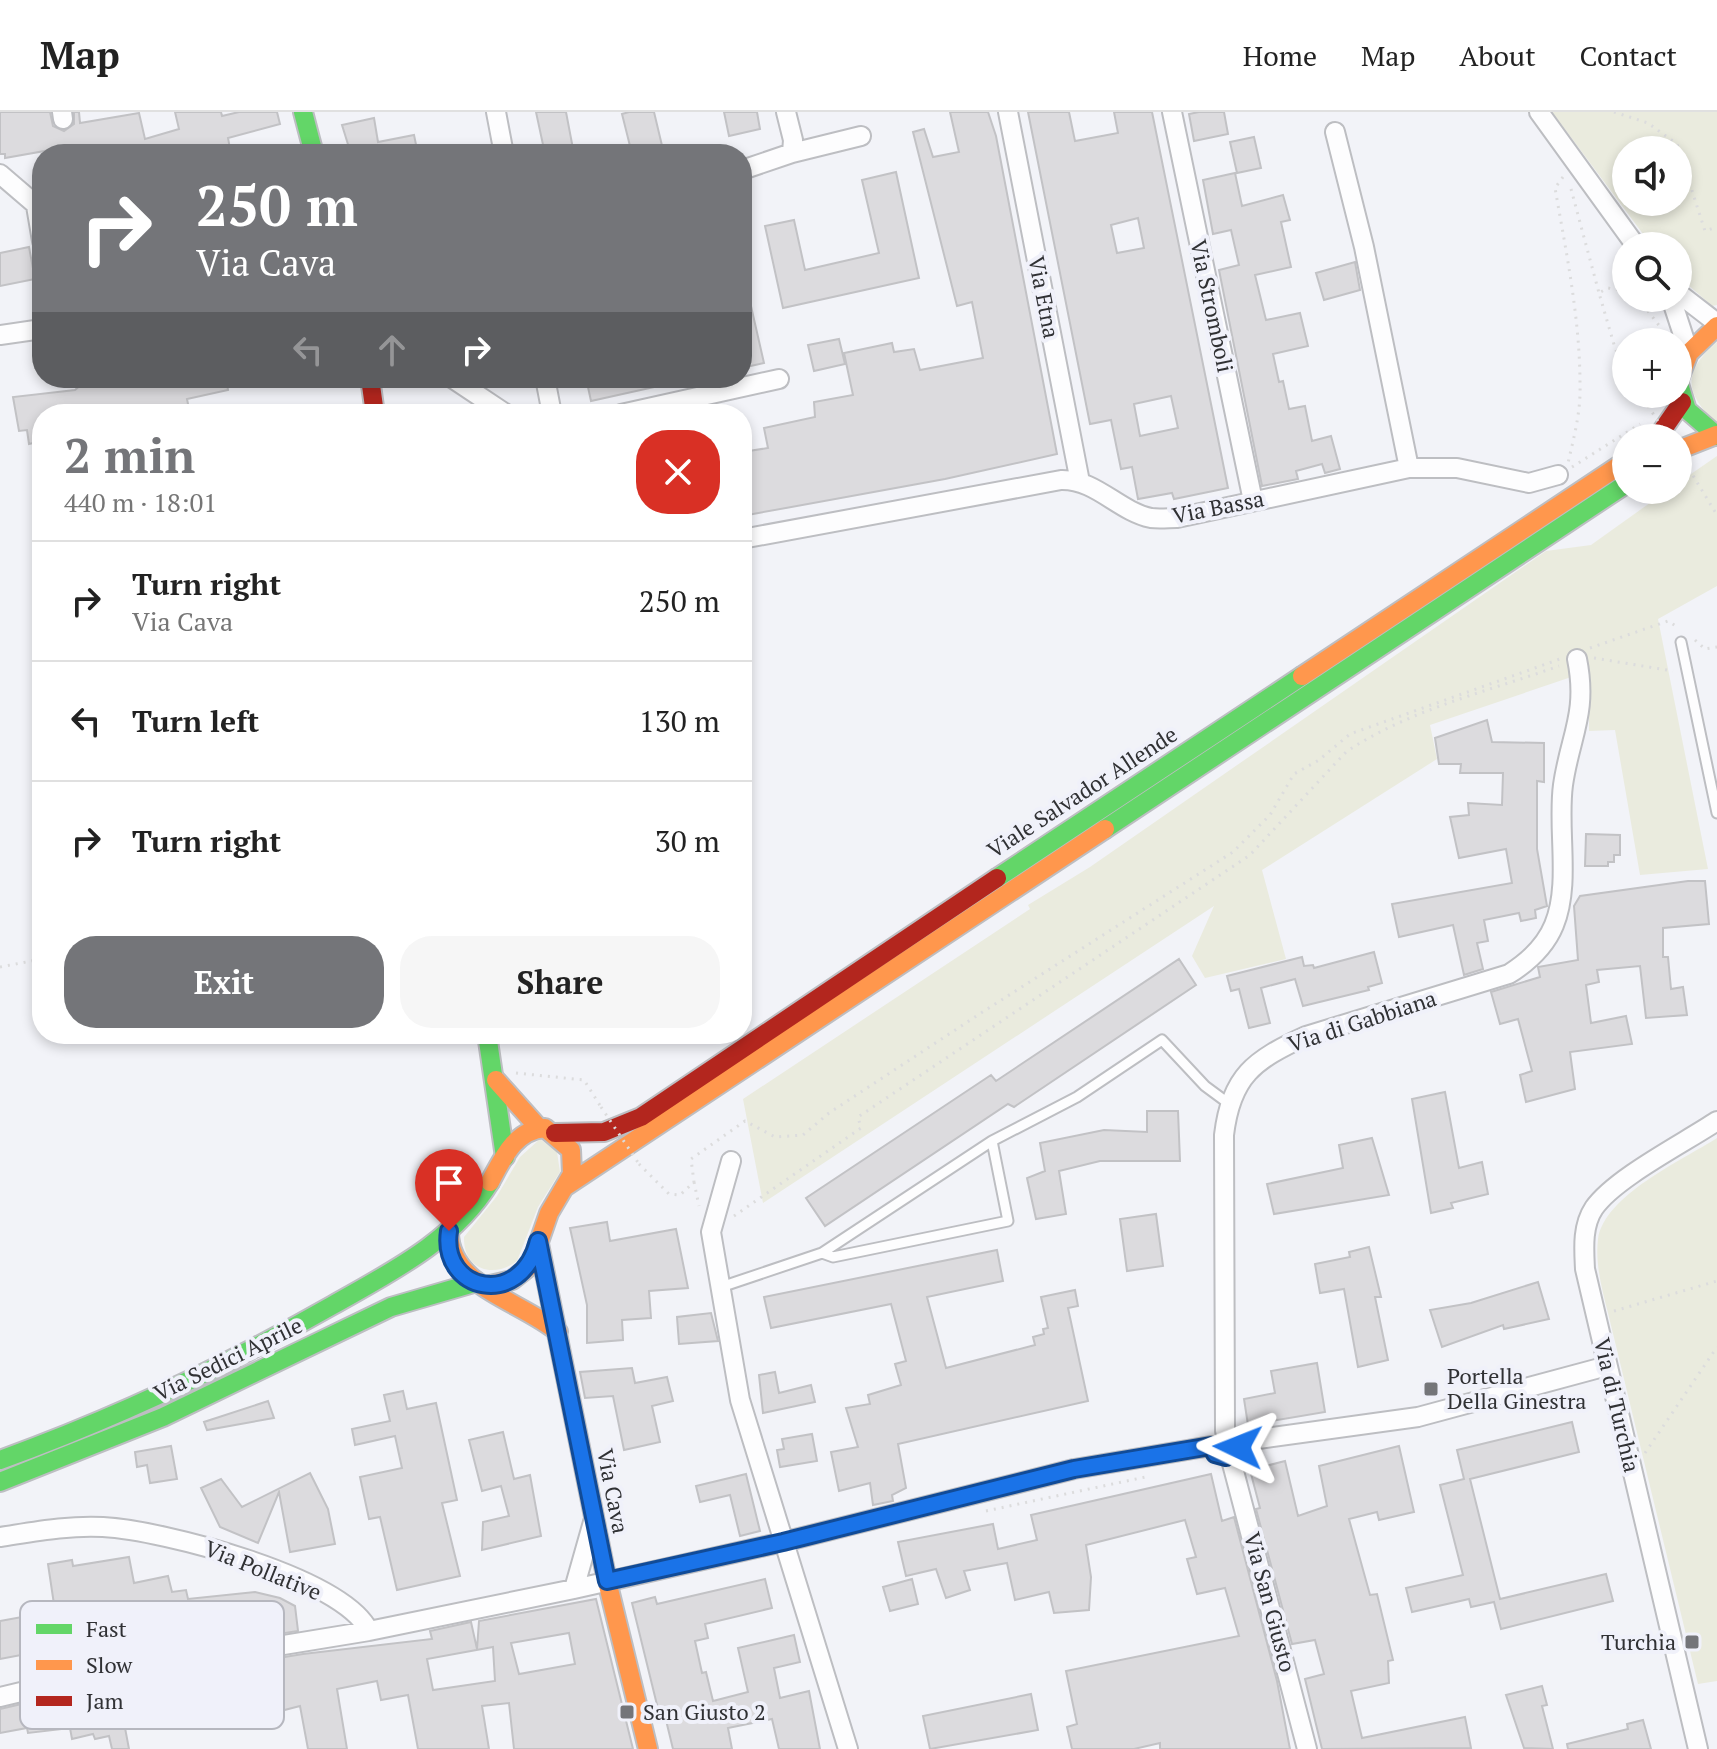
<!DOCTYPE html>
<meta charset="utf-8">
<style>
:root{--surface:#fff;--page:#f6f6f6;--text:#222;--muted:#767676;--line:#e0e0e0;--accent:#747579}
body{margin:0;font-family:"PT Serif",serif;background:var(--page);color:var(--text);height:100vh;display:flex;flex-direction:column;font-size:30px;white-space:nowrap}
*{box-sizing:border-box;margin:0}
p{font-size:26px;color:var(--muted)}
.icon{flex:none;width:44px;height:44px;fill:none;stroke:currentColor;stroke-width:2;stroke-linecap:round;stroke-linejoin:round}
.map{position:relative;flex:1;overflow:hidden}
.panel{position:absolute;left:32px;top:292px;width:720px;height:640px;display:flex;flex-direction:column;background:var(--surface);border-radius:32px;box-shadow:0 4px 12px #0003}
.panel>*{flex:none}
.hud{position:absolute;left:32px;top:32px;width:720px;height:244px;border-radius:32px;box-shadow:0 4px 12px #0003;background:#747579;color:#fff;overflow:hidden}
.controls{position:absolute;left:1612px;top:24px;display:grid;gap:16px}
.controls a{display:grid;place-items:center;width:80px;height:80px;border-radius:50%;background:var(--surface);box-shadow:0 4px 12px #0003;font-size:40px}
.pin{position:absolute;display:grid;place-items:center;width:68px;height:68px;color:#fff;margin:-82px -34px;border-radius:50% 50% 50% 0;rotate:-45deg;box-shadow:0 0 8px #0007}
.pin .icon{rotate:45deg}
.me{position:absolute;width:88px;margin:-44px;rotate:272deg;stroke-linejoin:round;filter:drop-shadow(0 0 6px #0008)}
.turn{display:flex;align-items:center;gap:28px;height:168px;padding:0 32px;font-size:36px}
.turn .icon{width:104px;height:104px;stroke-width:2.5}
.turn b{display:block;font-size:56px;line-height:68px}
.lanes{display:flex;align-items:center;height:76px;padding:0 32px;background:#0003;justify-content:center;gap:40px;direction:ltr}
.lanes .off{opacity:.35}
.round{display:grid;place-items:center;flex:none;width:84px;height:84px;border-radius:32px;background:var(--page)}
.summary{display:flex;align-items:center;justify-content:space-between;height:136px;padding:0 32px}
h1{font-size:48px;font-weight:600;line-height:60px;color:var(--accent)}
.cta{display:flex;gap:16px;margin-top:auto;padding:16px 32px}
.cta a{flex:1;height:92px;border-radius:32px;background:var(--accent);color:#fff;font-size:32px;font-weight:600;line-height:92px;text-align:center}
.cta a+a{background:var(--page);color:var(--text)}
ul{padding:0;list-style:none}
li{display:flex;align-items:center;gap:24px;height:120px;padding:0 32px;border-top:2px solid var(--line)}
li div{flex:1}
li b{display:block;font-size:30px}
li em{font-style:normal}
header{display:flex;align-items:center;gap:48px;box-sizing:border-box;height:112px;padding:0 40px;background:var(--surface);border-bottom:2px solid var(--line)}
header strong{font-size:38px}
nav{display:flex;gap:44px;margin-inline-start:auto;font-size:28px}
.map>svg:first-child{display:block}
.green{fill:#eaebde;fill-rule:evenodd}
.building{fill:#dcdbde;stroke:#c2c2c5;stroke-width:2;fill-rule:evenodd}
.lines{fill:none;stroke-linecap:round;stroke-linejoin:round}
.lane-casing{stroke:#bdbec2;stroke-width:13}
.street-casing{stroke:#bdbec2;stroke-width:22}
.fast-casing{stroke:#bdbec2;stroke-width:22}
.slow-casing{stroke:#bdbec2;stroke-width:22}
.jam-casing{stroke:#bdbec2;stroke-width:22}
.path{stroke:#dcdcdd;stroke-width:3;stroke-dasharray:2 6;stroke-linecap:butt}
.lane{stroke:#fdfdfe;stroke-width:9}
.street{stroke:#fdfdfe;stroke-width:18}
.fast{stroke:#63d668;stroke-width:18}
.slow{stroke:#ff974d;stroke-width:18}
.jam{stroke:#b3261e;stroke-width:18}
.path-bridge{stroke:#dcdcdd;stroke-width:3;stroke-dasharray:2 6;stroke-linecap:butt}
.route-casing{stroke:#114b97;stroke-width:20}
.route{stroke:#1a73e8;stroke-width:14}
.poi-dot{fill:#747579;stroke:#f0f1fa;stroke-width:3}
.labels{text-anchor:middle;stroke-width:8;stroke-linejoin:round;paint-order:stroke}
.street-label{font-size:22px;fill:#303134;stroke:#f0f1fa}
.poi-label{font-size:22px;fill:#303134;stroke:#f0f1fa;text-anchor:start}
.key{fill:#f0f1fa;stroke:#b6b7bf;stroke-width:2}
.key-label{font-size:22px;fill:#303134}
</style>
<header>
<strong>Map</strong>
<nav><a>Home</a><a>Map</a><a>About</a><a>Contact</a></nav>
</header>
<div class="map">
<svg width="1717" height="1637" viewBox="0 0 1717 1637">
<rect width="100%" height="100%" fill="#f2f3f8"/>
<path class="green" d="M1552,0H1717V193L1712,194L1678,164V134H1652ZM1626,38H1678V90H1626Z
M1717,230V312C1685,281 1681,261 1717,230Z
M1717,344V474L1658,507L1708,757L1640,763L1615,618L1589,619V559L1430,613L1437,647L1262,758L1286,847L1205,866L1192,844L1214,794L763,1091L743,987L1030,797L1028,793L1090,755L1546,439L1591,433L1668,378H1678V371Z
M1717,1026V1569L1698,1572L1608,1201C1602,1177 1595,1152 1598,1127C1605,1083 1681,1049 1717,1026Z
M540,1027L557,1040L560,1060L538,1095L517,1149C494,1167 463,1158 464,1125L497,1084L520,1045Z"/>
<path class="building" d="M0,0H50L53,14L64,19L74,12V0H79L80,11L139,1L145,27L179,17L175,0H221L222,4L239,0H277L280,12L228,26L231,42H173L172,35L149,42H75L73,34L5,46V42H0Z
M536,0H566L574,42H545Z
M629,0H654L664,42H632L622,2Z
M724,0H757L760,17L729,24Z
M950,0H988L996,24L1057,342L945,367L742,404V340L768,336L764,316L815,305L814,290L853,283L844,241L892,231L894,240L914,237L920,258L983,246L972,190L957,194L913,20L924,17L933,45L959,40Z
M1028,0H1069L1075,29L1118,21L1114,0H1152L1228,376L1174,387L1172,381L1138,387L1132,355L1121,357L1111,308L1090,312ZM1138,106L1144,136L1117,141L1111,113ZM1171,284L1178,316L1140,324L1134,292Z
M1199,0H1224L1228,22L1194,29L1189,2Z
M374,6L378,30L414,23L418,42H351L342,13Z
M1254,25L1261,56L1237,61L1230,30Z
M896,60L919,166L783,196L765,114L794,108L805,158L879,141L862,68Z
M1235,61L1242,94L1283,83L1290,108L1281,110L1291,155L1255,163L1266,208L1300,201L1308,234L1273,242L1279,270L1283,269L1289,297L1305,294L1312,329L1331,324L1340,357L1325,361L1322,352L1296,359L1298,367L1262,374L1219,158L1239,153L1231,118L1213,122L1203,68Z
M29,135L35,167L0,174V141Z
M1355,150L1360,178L1324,188L1316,161Z
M748,181L764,251L742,256V182Z
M839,227L845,252L814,259L808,233Z
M107,266H226L228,278L187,287L190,302H42V329L29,332L27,318L19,319L13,285L75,278L83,271Z
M586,266H668V272L591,289Z
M1487,608L1492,630L1544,631V670L1537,669V737L1547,794L1535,798L1536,806L1521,809L1519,801L1484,808L1488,829L1477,831L1483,857L1464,863L1453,813L1399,825L1392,792L1512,771L1506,737L1459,746L1450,705L1469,703L1468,691L1502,693L1503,661H1460L1461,652H1439L1435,626Z
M1586,722L1620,723V743H1614V750H1608V754H1585Z
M1688,769H1705L1709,812L1663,816V845H1668L1671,877L1683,875L1687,903L1646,906L1640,854L1597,858L1599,870L1586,873L1591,911L1626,904L1632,932L1570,940L1575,977L1526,990L1520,963L1532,959L1518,907L1500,912L1491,880L1540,865L1538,855L1578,848L1574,794L1580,784Z
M1374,840L1382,871L1368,875L1369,878L1303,894L1295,867L1261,876L1270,911L1249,916L1239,877L1231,879L1227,864L1302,845L1304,854L1313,853L1314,856Z
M1179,847L1196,873L1014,995L1008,992L825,1114L806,1086L991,963L996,969Z
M1445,980L1459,1056L1482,1050L1488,1082L1451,1091L1453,1096L1431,1101L1412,987Z
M1147,999H1178L1180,1049H1100L1059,1059L1066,1102L1036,1107L1027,1066L1045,1059L1040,1031L1104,1018L1147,1020Z
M1372,1026L1389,1083L1274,1102L1267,1072L1343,1056L1339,1033Z
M1156,1102L1163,1154L1127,1159L1120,1107Z
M607,1110L610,1129L676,1117L688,1176L649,1179L651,1206L622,1208L623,1228L587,1231V1193L570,1116Z
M1369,1135L1381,1185H1375L1388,1248L1358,1255L1344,1177L1320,1181L1315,1152L1350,1145L1349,1140Z
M997,1138L1003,1169L927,1185L946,1256L1035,1233L1033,1225L1044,1222L1043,1217L1048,1216L1041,1185L1075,1178L1078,1194L1068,1196L1088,1289L898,1332L906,1376L892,1383L893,1389L873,1393L870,1371L839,1379L831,1340L858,1335L846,1296L870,1292L868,1283L901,1273L895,1252L906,1249L891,1192L771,1216L764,1185Z
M1538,1170L1549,1207L1504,1217L1503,1213L1442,1235L1430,1198L1471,1191Z
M711,1201L718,1229L679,1232L677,1205Z
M1317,1251L1325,1300L1248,1313L1244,1287L1275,1281L1271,1259Z
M632,1256L635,1271L667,1265L673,1289L652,1294L660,1330L624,1338L613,1284L585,1286L580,1260Z
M775,1260L779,1281L811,1273L815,1290L763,1301L759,1263Z
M403,1279L407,1297L436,1291L457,1388L442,1391L460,1464L397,1478L380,1405L369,1407L360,1365L402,1356L395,1324L355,1333L352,1317L390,1309L384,1283Z
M268,1289L274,1306L207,1318L204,1310Z
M1572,1310L1579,1340L1470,1367L1500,1487L1606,1462L1613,1489L1501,1517L1494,1490L1471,1495L1469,1487L1412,1500L1406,1476L1463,1463L1440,1373L1464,1367L1457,1338Z
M503,1320L514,1367L530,1363L541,1424L482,1438L483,1410L509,1404L501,1374L482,1379L469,1328Z
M812,1322L817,1349L780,1355L777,1338L784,1337L782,1327Z
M171,1334L177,1367L150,1371L147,1353L137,1355L135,1340Z
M1399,1334L1414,1400L1379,1408L1377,1400L1349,1407L1370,1483L1377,1482L1393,1548L1388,1549L1389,1571L1351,1579L1362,1626L1465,1605L1471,1636L1322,1637L1305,1567L1324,1562L1315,1528L1292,1532L1256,1397L1260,1396L1250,1358L1285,1349L1298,1404L1327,1394L1319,1354Z
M310,1361L328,1397L335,1432L290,1440L279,1380L258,1431L220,1415L201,1376L221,1367L242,1395Z
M746,1362L760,1419L740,1424L730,1383L700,1390L696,1374Z
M1211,1362L1222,1409L1234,1405L1277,1569L1290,1637H1160V1631L1134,1637H1072L1067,1615L1077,1612L1066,1559L1239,1524L1225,1476L1197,1482L1187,1447L1196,1445L1185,1408L1086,1433L1091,1465L1089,1498L1054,1501L1049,1480L1015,1488L1007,1451L964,1459L970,1478L946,1486L936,1457L906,1464L898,1430L993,1412L998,1437L1037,1428L1031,1403Z
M129,1445L134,1471L168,1464L172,1480L186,1478L188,1487L255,1480L280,1486L295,1494L298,1519L233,1529L231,1517L179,1526L175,1500L129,1509L136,1545L63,1557L58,1536L0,1547V1509L55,1499L48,1452L72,1448L73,1454Z
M765,1467L772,1496L705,1512L708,1526L695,1529L702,1561L706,1560L713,1589L748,1580L738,1536L794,1523L800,1550L774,1556L780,1586L809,1579L820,1637H779L772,1607L728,1616L732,1637H673L664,1600L659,1601L632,1491L655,1485L657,1492Z
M912,1467L918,1492L890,1499L883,1475Z
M596,1487L633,1637H514L509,1591L482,1594L489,1637H418L408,1583L381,1588L377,1569L337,1577L347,1637H308L300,1594L215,1616L207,1586L122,1600L129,1637H112L109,1624L95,1627L93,1622L72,1627L70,1616L28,1621L27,1616L0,1621V1597L73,1580L303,1542L432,1527L430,1519L471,1510L477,1537L479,1509ZM569,1521L575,1552L519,1562L511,1531ZM493,1535L495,1569L433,1578L427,1547Z
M1542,1574L1547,1593L1542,1594L1553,1637L1524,1636L1506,1583Z
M1031,1582L1038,1618L930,1637L923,1604Z
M1643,1608L1651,1637H1568L1567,1632L1628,1617L1627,1612Z"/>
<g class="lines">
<g class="lane-casing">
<path id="lane" d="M1681,530L1717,701
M822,1141L833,1145L1008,1109L992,1029
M721,1175L822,1141L992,1029L1077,985L1162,928L1205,974L1228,991"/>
</g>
<g class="street-casing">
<path id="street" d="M62,0L63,7
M496,0L504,42
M786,0L793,28L792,41
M1008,0L1080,370
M1172,0L1253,389
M1539,0L1636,134
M1335,20L1364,135L1409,356
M742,58L792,41L861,24
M0,62L42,98
M36,94L42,129
M1678,181L1717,211
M1671,186L1689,241
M0,223L42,217
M452,266L506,302
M545,266L552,302
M621,302L779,267
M742,427L1061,368C1096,367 1118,399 1151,406C1159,407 1169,406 1177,406L1409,356H1457L1529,371L1558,363
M731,1049L711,1120L740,1288L848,1637
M1225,1319L1224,1023C1231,964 1254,948 1306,924L1509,862C1528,850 1545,835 1554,813C1571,772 1557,717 1563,673C1570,624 1588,601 1577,547
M1237,1330L1418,1305L1607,1254
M1230,1344L1307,1637
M0,1425C33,1420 69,1413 103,1415C162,1418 343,1465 369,1519
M574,1477L593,1410
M0,1585L71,1568L369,1519L574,1477L783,1430L1074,1357L1211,1334
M1698,1637L1585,1157C1584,1137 1582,1114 1594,1096C1615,1066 1684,1031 1717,1009"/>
</g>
<g class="fast-casing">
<path id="fast" d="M303,0L314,42
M1678,269L1687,298L1717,324
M1105,717L1626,372
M997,766L1302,564
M487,922L505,1045
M0,1348C116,1306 226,1254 333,1193C391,1160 454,1129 490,1070
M0,1370L163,1305L391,1195L477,1170"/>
</g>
<g class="slow-casing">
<path id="slow" d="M1678,269L1689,241L1717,214
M1678,338L1716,323
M1302,564L1626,349
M496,968L538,1015
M566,1074L1105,717
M449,1119C448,1174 521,1189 558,1220
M539,1132L607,1469L648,1637
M486,1174L512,1168L531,1153L549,1101L572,1062L571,1038L545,1016C515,1018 503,1046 490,1070"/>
</g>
<g class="jam-casing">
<path id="jam" d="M370,266L375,302
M1657,326L1682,290
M555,1021L604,1020L641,1005L997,766"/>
</g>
<path class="path" d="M1614,0L1648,11L1677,32L1705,119L1717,115
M1563,65L1555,76C1566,139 1580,207 1580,272C1581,299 1574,325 1568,351
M1571,77L1599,181
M1626,179L1608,176L1599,181L1615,236L1626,260
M1638,186L1661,216
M1640,282L1648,294
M1572,355L1640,312
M1689,357L1717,403
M1695,528L1705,537L1717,535
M1590,536L1668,509L1679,516
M1594,546L1673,559
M0,855L42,847
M516,961L584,968L601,995
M639,1052L669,1082L680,1083L694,1070L691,1047L745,1009L775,1025L803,1023L829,1001L981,901L1233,740L1270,703L1294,662L1319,648L1350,622L1560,547
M694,1070L699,1094
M734,1104L861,1016L858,1005L1250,743L1346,640C1408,598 1489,579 1559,554
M1614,1199L1717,1169
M1645,1341L1717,1235
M986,1399L1150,1364"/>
<use href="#lane" class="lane"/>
<use href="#street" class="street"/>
<use href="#fast" class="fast"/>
<use href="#slow" class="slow"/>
<use href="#jam" class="jam"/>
<path class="path-bridge" d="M1648,294L1669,326
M601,995L639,1052"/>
</g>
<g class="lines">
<g class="route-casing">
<path id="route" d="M449,1119C440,1180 521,1197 538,1129L607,1469L783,1430L1074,1357L1211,1334L1215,1342L1226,1345L1238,1335"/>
</g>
<use href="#route" class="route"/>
</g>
<g class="poi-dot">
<rect x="1423" y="1269" width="16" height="16" rx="4"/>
<rect x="1684" y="1522" width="16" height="16" rx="4"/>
<rect x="619" y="1592" width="16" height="16" rx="4"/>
</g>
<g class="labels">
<g class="street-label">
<text transform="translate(1044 185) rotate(79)" y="8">Via Etna</text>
<text transform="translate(1212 194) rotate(78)" y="8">Via Stromboli</text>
<text transform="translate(1218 395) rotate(-11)" y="8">Via Bassa</text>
<text transform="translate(1082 680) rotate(-33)" y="8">Viale Salvador Allende</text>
<text transform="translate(1362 909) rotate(-18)" y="8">Via di Gabbiana</text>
<text transform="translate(228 1247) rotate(-26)" y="8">Via Sedici Aprile</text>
<text transform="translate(1617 1293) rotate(77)" y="8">Via di Turchia</text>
<text transform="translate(613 1379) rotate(79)" y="8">Via Cava</text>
<text transform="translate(263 1458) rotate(22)" y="8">Via Pollative</text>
<text transform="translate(1270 1490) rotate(75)" y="8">Via San Giusto</text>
</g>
<g class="poi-label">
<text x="1447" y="1272">Portella<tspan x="1447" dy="25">Della Ginestra</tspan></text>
<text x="1676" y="1538" text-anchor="end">Turchia</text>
<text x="643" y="1608">San Giusto 2</text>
</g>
</g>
<rect x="20" y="1489" width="264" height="128" rx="12" class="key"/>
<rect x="36" y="1512" width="36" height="10" fill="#63d668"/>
<rect x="36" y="1548" width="36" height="10" fill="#ff974d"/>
<rect x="36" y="1584" width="36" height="10" fill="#b3261e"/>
<g class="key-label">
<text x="86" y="1525">Fast</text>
<text x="86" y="1561">Slow</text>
<text x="86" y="1597">Jam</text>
</g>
</svg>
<div class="controls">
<a><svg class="icon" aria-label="sound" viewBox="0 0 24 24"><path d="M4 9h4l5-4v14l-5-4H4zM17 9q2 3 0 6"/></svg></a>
<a><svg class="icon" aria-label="search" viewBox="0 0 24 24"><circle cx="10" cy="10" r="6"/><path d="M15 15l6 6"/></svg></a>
<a>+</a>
<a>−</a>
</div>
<div class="pin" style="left:449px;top:1119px;background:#d93025"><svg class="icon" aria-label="arrive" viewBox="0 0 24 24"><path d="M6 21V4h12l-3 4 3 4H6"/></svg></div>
<svg class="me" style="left:1238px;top:1335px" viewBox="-20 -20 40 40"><path d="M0-17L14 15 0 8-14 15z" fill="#1a73e8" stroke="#fff" stroke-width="4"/></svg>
<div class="hud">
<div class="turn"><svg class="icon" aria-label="right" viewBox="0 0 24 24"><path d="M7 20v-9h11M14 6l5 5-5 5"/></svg><div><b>250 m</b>Via Cava</div></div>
<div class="lanes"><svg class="icon off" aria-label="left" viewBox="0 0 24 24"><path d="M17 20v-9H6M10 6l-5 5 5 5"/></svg><svg class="icon off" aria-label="ahead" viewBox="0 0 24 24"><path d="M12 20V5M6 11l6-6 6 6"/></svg><svg class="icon" aria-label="right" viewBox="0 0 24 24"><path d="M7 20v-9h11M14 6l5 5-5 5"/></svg></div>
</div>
<section class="panel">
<div class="summary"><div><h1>2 min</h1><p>440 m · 18:01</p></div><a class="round" style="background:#d93025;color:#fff"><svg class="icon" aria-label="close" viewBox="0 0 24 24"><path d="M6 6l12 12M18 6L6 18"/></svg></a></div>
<ul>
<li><svg class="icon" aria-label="right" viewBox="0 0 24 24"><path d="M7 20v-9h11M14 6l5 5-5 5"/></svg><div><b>Turn right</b><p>Via Cava</p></div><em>250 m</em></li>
<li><svg class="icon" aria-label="left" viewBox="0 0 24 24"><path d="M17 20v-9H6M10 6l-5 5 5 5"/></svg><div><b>Turn left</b></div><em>130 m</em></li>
<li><svg class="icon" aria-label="right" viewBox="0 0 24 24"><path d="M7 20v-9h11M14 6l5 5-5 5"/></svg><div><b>Turn right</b></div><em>30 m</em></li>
</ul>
<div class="cta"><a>Exit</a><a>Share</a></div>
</section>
</div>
